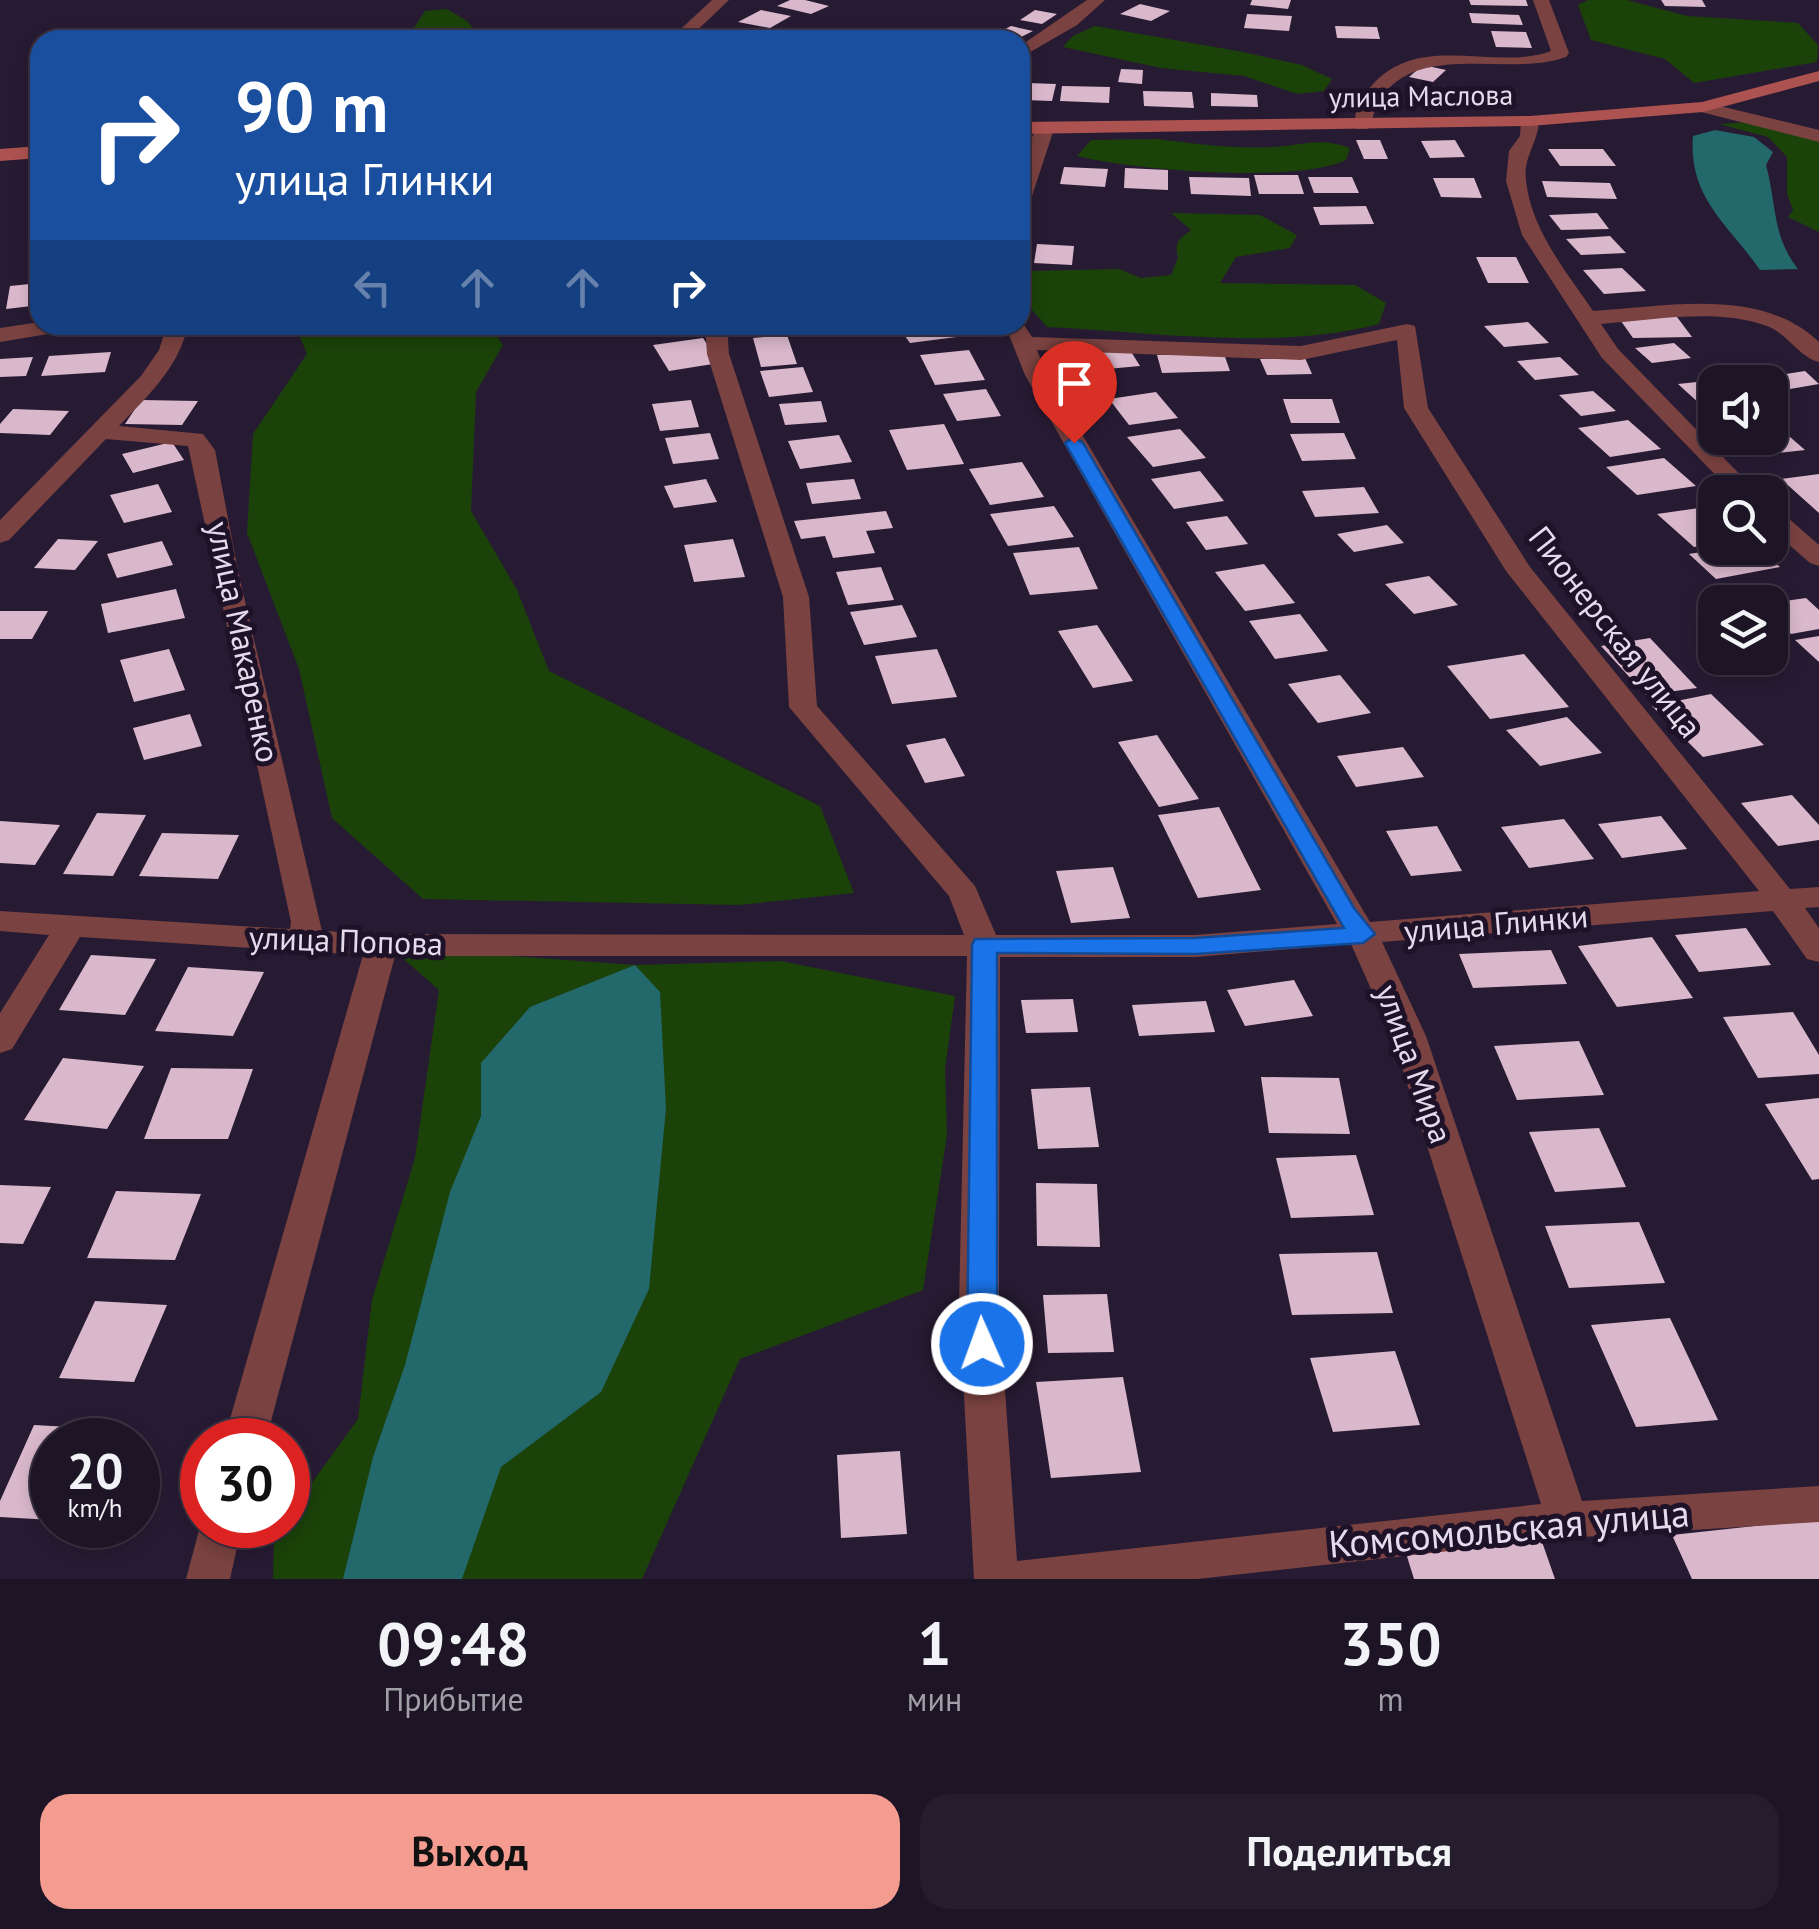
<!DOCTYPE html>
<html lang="ru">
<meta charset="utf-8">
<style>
:root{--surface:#1d1426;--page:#251d2e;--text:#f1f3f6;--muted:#a09ea7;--line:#3b3343;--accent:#f59c91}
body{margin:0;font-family:"PT Sans",sans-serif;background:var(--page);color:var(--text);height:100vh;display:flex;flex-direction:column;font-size:38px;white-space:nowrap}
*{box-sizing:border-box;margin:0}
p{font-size:32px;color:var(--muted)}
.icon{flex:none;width:55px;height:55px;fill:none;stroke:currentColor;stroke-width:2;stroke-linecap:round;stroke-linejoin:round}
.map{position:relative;height:1579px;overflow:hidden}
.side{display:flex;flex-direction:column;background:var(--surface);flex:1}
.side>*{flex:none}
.banner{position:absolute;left:30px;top:30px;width:1000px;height:305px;border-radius:30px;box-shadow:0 5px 15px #0003,0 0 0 2px var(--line);background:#1a4fa0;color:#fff;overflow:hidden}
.buttons{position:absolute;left:1698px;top:365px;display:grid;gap:20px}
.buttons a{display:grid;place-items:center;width:90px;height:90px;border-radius:20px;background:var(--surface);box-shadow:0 5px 15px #0003,0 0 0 2px var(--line);font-size:50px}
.speed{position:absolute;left:30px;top:1418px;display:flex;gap:20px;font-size:50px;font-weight:700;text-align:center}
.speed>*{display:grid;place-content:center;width:130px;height:130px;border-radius:50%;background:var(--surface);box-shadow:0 5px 15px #0003,0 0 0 2px var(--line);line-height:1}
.speed small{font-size:25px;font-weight:400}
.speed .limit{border:15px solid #d22;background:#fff;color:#111}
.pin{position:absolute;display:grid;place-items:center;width:85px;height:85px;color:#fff;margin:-102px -42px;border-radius:50% 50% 50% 0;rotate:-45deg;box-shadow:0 0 10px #0007}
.pin .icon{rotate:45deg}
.me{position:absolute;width:110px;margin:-55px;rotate:358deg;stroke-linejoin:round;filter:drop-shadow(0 0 8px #0008)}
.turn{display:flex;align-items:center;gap:35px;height:210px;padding:0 40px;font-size:45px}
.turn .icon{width:130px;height:130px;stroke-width:2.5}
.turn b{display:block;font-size:70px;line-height:85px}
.lanes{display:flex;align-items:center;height:95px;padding:0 40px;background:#0003;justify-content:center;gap:50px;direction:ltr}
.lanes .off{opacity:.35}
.eta{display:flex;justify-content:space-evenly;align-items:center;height:170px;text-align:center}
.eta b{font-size:60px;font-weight:600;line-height:70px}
.primary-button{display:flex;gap:20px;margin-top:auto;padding:20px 40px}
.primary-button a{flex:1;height:115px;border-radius:30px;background:var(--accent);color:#111;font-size:40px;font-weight:600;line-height:115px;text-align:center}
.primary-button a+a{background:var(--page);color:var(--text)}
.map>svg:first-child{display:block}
.green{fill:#1b4209}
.water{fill:#23686a}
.building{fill:#dab8cc}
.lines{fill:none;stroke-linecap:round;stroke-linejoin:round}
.street{fill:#7a4240;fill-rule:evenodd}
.secondary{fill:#ac5250;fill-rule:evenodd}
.route{fill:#1a73e8;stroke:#114b97;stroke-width:2.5}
.labels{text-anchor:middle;stroke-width:10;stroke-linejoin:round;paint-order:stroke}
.far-street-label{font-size:28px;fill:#e4dcec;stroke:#1e1228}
.street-label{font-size:32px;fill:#e4dcec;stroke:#1e1228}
.near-street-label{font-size:38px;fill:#e4dcec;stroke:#1e1228}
</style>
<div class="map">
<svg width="1819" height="1579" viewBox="0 0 1819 1579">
<rect width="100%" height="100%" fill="#271b33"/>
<path class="green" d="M1588,0H1627L1687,16L1798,23L1818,45L1817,62L1694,83L1665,59L1591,40L1578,5Z
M447,9L467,21L484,40H406L425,11Z
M1095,26L1243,52L1302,65L1332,79L1324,91L1297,94L1244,76L1161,68L1063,47L1073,36Z
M1750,122L1819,139V232L1788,217L1793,210L1787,194V157L1768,137L1719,124Z
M1157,139C1196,144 1234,149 1274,147C1304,145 1320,137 1350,148L1346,160C1296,184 1133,170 1077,156L1091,140Z
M1171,213L1260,215L1297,235L1290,248L1236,257L1220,283L1355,285L1386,303L1379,324C1277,351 1152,332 1047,327L1032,310L1030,271L1119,269L1141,278L1171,275L1178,258C1174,242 1179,239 1191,230Z
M295,325H489L503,345L476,392L471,511L517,590L549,671L820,806L854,893L739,905L423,899L332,818L299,669L247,533L253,434L307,354Z
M390,947L635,965L781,961L955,996L945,1069L947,1135L923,1290L740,1359L642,1579H273L274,1535L281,1525H288V1516L358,1419L372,1300L415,1158L439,990Z"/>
<path class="water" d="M1715,130L1754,137L1773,152L1766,165C1777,206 1772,236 1798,269L1760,270C1728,224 1688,198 1693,136Z
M635,965L660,992L666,1108L649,1289L601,1392L501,1467L462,1579H343L373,1457L405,1365L450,1192L481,1116V1063L530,1007Z"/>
<path class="building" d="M790,0H805L829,6L811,14L777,6Z
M1252,0H1291L1288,9L1250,5Z
M1469,0H1526L1528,6L1471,5Z
M1661,0H1702L1706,7L1665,6Z
M1140,4L1170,11L1151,21L1120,14Z
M761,10L791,16L770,28L738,22Z
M1035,10L1057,14L1042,24L1020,20Z
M1469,13L1519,15L1523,25L1472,23Z
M1247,14L1292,16L1289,31L1244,28Z
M1011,26L1033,31L1015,40L992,36Z
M1335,26L1377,27L1380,39L1337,38Z
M1491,31L1526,32L1532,48L1496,47Z
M1423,65L1446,70L1433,82L1409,77Z
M1121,69L1143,70L1142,84L1118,82Z
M1027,83L1056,84L1052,101L1023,100Z
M1062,86L1110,87L1109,103L1060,101Z
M1143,91L1192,92L1194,108L1144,106Z
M1211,93L1257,95L1258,107L1211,106Z
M1356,140H1380L1388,159H1364Z
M1455,140L1465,157L1430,158L1421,141Z
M1548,149H1603L1616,166H1560Z
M1064,167L1108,169L1105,187L1060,184Z
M1125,168L1168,170V190L1124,188Z
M1254,175H1298L1304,194H1259Z
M1189,177L1249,178L1251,196L1191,194Z
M1308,177H1352L1359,193H1314Z
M1433,178H1474L1482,198L1441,197Z
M1542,181L1610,183L1617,199L1547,197Z
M1366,206L1374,224L1320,225L1313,207Z
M1597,213L1609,229L1561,230L1549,215Z
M1610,236L1626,253L1581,255L1566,239Z
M1037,244L1074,246L1072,265L1034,263Z
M1476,257H1516L1529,283H1488Z
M1622,268L1646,291L1604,294L1583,270Z
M40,283V305L6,309L10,286Z
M1674,313L1692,337L1633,338L1616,314Z
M1528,322L1549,343L1504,347L1484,326Z
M897,325H956L964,336L910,343Z
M787,335L797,364L761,367L753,338Z
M703,338L719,363L669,371L653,345Z
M1674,343L1691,358L1652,363L1635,348Z
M969,350L985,380L935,385L920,355Z
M1130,350L1140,366L1085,371L1075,355Z
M111,352L105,372L41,376L49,356Z
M1224,354L1230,371L1162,373L1157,355Z
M33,357L26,376L0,377V359Z
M1560,357L1579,375L1535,380L1517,361Z
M1305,358L1312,374L1267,375L1260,359Z
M803,367L813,392L769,397L760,371Z
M1805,371L1819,384L1790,389L1773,376Z
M1715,380V414L1712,415L1678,384Z
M986,389L1001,416L957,421L943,394Z
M1593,391L1616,411L1581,416L1559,395Z
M1156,392L1178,418L1129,425L1109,399Z
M1283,399H1332L1340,423H1291Z
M141,400L198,401L182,425L125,424Z
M691,400L699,427L660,431L652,404Z
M821,401L827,422L785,425L779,404Z
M13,409L69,411L50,435L0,433V424Z
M1628,420L1661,449L1610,457L1578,428Z
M944,424L964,464L907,470L889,430Z
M1770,424H1775L1805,450L1744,457L1722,438H1770Z
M1180,429L1206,458L1153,467L1127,437Z
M710,433L719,459L673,464L665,438Z
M1344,433L1356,459L1302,461L1290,434Z
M839,435L852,462L800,469L788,441Z
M172,442L184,460L133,473L122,454Z
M1664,458L1696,486L1637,495L1606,467Z
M1022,462L1044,497L990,505L969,469Z
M1200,471L1224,501L1174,509L1151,479Z
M1819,474V513L1781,479Z
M706,479L717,502L674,508L664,486Z
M854,479L861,499L812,504L806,483Z
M158,484L172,512L124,523L110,495Z
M1364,487L1379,513L1315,517L1302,491Z
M1054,506L1074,537L1008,546L990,514Z
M1713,506L1715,544L1694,547L1657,514Z
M886,511L893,528L866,531L875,553L833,558L825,536L801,539L794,521Z
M1227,516L1248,544L1206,550L1186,522Z
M1387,525L1404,543L1354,552L1337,534Z
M58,539L98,541L75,570L34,568Z
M733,539L745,577L694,582L684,545Z
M162,541L173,565L117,578L107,554Z
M1079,547L1098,589L1030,595L1013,553Z
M1726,548H1757L1780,567L1716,579L1689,554Z
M1264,564L1295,603L1245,611L1215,572Z
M881,567L894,600L848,605L836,572Z
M1429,576L1458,605L1414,614L1385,584Z
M176,589L185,618L108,633L101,604Z
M1806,598L1819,610V629L1791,634L1770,614V603Z
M902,605L917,637L864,645L850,612Z
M0,611H48L32,639H0Z
M1300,614L1328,651L1275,659L1249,621Z
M1097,625L1133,681L1093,688L1058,631Z
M1819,636V662L1795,640Z
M1650,638L1697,688L1646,695L1601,646Z
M169,649L185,690L134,702L120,660Z
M937,649L957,697L892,704L875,656Z
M1524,654L1569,707L1490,719L1447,666Z
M1340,675L1371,713L1318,723L1288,684Z
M1711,694L1764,745L1703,757L1652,706Z
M190,714L202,746L144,760L133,728Z
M1567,717L1602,753L1540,766L1506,730Z
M1157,735L1199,799L1159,807L1118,742Z
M945,738L965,776L925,783L906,745Z
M1403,747L1424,777L1356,787L1337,756Z
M1792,795L1819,825V840L1778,846L1741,803Z
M1219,807L1261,890L1198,898L1158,815Z
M97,813L146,815L113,876L63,874Z
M1661,816L1687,849L1622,858L1598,824Z
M1564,819L1594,859L1529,868L1501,827Z
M0,821L60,825L35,865L0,863Z
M1437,826L1462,871L1411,876L1386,831Z
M162,833L239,835L218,879L139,876Z
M1113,867L1130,918L1071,923L1056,871Z
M1746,928L1771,965L1699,972L1675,935Z
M1652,937L1693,998L1617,1007L1578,946Z
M1551,950L1567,984L1473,988L1459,954Z
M91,955L156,959L125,1015L59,1010Z
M188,967L264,972L233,1036L155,1031Z
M1294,980L1313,1016L1245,1026L1227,990Z
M1073,999L1078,1032L1026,1033L1021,1000Z
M1206,1001L1215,1032L1139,1036L1132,1005Z
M1793,1012L1819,1055V1074L1758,1078L1723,1017Z
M1579,1041L1604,1095L1517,1100L1494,1046Z
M63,1058L144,1066L107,1129L24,1120Z
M171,1068L253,1069L228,1139H144Z
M1261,1077L1339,1078L1350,1134L1269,1133Z
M1090,1087L1099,1147L1038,1149L1031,1089Z
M1819,1098V1179L1812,1180L1765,1104Z
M1599,1128L1626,1187L1555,1192L1529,1132Z
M1356,1155L1374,1215L1291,1218L1276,1158Z
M1036,1183L1097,1184L1100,1247L1037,1246Z
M0,1185L51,1187L23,1244L0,1243Z
M116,1191L201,1194L175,1260L87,1258Z
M1639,1222L1665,1283L1569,1288L1545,1226Z
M1377,1252L1393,1313L1292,1315L1279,1254Z
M1107,1294L1114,1352L1048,1353L1043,1295Z
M95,1301L167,1305L134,1382L59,1378Z
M1670,1318L1718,1420L1636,1427L1591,1325Z
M1395,1351L1420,1425L1333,1432L1310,1358Z
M1123,1377L1141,1472L1051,1478L1036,1382Z
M34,1425L124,1430L120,1440H52V1520L0,1517V1501Z
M900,1451L907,1534L841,1538L837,1455Z
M1819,1519V1579H1692L1672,1535Z
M1541,1539L1555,1579H1414L1405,1550Z"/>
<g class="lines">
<path class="street" d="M712,0H729L687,40H669Z
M1087,0H1105L1077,25L1020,58V46Z
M1533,0H1549L1569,53L1566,57C1510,78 1417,40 1380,100C1374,109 1373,120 1368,129H1356C1352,117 1359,104 1366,93C1413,27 1492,73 1551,51Z
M1703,102L1819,130V142L1697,111L1694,107Z
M1530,116L1539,121C1538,143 1523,157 1526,180C1531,230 1566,271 1593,311C1667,307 1760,286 1819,342V362C1799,357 1788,334 1767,326C1716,308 1655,320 1601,324L1618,349L1757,492H1732L1602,358L1522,235L1506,181L1509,151L1520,136L1521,121Z
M1045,123L1054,129L1030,202L1020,208C1020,186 1023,133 1045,123Z
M1020,319L1032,337L1301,346L1407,324L1415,326L1428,408L1530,567L1790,889L1819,887V907L1805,908L1819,928V962L1807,959L1773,911L1382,942L1426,1036L1582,1501L1819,1486V1522L1567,1538L1197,1579H974L959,1304L967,956H395L266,1440H224L363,955L80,937L12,1049L0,1053V1013L49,935L0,931V911L290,929L291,922L188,446L106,439L9,540L0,543V520L141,376L159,350L164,334L156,325H179L186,333C175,371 146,398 119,426L203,434L215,450L238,571L322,931L382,934L964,935L949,896L789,707L783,597L707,354L705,325H727L729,354L809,597L817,706L975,886L996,935H1195L1337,924L1025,375L1005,325H1020ZM1397,340L1404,408L1506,571L1759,891L1370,922L1047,375L1037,350L1301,360ZM1351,944L1392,1036L1541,1504L1017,1561L999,1304L1000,957H1195Z
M40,322V325H71L60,332L0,342V328Z
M1770,507L1779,510L1819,545V566L1810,563L1770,528Z
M202,1519V1525H242L230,1579H186Z"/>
<path class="secondary" d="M1819,71V81L1703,112L1530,126L1020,134V122L1530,116L1702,102Z
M40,146V158L0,161V149Z"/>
</g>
<path class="route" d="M1074,437L1083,443L1354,908L1375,934L1363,943L1195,954L997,953V1344L992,1352L982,1356L971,1352L967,1344L972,945L975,939L1195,938L1344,928L1065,443Z"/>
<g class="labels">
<g class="far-street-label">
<text transform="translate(1421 96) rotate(-1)" y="10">улица Маслова</text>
</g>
<g class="street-label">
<text transform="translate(1615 632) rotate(52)" y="11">Пионерская улица</text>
<text transform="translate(243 642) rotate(78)" y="11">улица Макаренко</text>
<text transform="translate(1496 924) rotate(-5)" y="11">улица Глинки</text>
<text transform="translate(346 941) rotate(2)" y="11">улица Попова</text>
<text transform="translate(1414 1064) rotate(70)" y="11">улица Мира</text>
</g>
<g class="near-street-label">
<text transform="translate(1509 1529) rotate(-5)" y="13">Комсомольская улица</text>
</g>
</g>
</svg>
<div class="buttons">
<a><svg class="icon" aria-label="sound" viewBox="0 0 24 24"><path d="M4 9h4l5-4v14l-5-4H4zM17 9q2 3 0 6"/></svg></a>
<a><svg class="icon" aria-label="search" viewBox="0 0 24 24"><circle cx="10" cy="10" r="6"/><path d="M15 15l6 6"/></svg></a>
<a><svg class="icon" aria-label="layers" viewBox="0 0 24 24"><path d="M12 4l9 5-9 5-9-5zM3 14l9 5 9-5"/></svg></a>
</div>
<div class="speed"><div>20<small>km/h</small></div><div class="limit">30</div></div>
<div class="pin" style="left:1074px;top:443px;background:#d93025"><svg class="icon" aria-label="arrive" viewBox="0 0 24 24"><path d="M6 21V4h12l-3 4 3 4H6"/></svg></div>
<svg class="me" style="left:982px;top:1344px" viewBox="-20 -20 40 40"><circle r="17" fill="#1a73e8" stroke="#fff" stroke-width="3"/><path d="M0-11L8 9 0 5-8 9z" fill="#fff"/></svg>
<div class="banner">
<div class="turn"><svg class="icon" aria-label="right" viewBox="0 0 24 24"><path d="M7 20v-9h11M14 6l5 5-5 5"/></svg><div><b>90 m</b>улица Глинки</div></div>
<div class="lanes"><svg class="icon off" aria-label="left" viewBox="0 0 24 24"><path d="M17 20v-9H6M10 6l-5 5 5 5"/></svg><svg class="icon off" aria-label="ahead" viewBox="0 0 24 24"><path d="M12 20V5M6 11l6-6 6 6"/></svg><svg class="icon off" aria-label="ahead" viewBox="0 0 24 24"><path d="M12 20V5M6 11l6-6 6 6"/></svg><svg class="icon" aria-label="right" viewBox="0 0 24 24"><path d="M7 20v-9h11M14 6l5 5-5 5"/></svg></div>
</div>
</div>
<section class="side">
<div class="eta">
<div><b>09:48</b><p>Прибытие</p></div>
<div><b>1</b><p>мин</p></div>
<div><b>350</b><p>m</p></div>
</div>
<div class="primary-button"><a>Выход</a><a>Поделиться</a></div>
</section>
